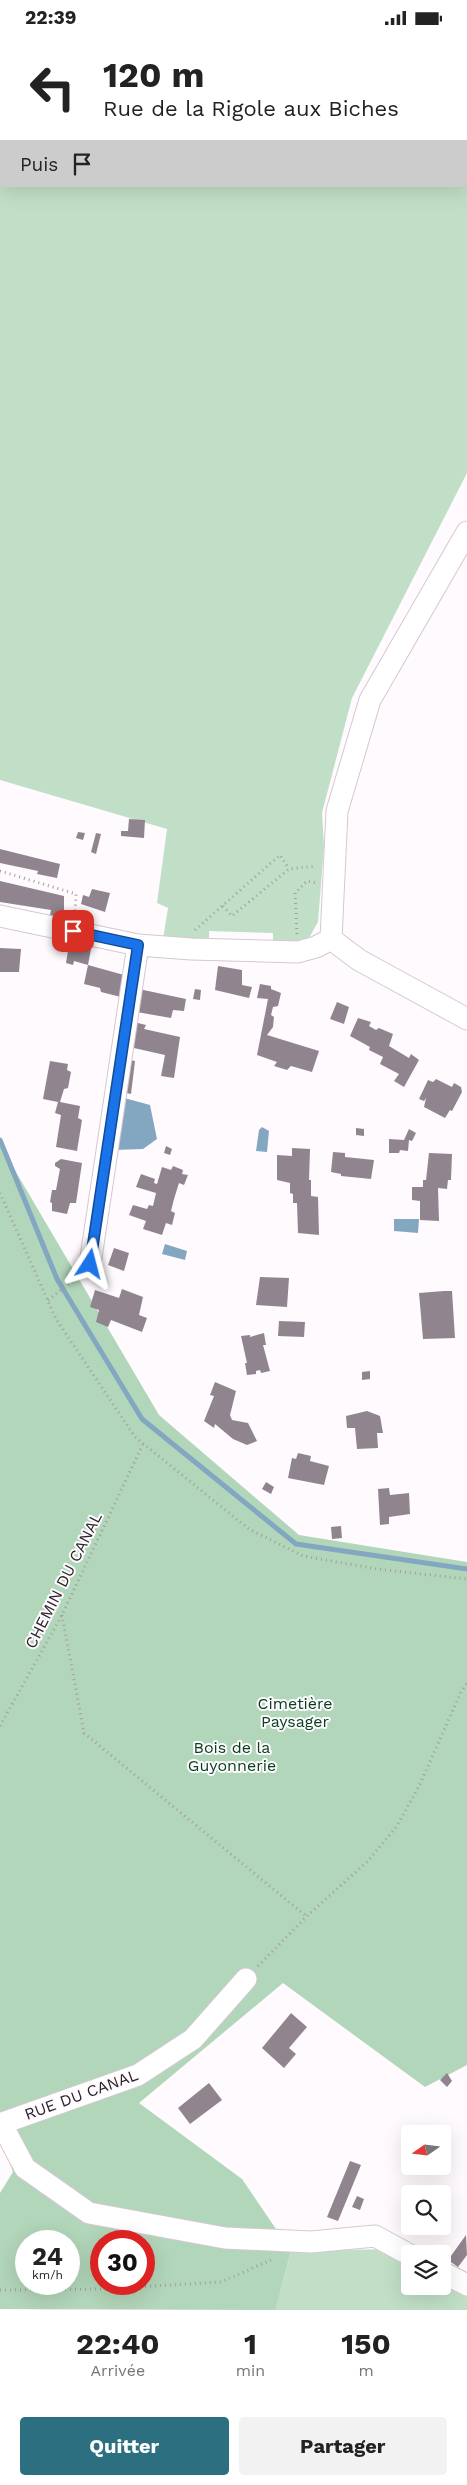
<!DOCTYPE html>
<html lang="fr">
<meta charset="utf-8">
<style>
:root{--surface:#fff;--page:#f2f2f2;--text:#222;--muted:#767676;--accent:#2c6f81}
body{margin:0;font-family:"Work Sans",sans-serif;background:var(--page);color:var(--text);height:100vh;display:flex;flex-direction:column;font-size:19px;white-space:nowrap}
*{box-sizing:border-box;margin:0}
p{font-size:16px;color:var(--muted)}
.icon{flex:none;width:28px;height:28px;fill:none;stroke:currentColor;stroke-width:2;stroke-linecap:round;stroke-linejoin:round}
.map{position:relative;height:2275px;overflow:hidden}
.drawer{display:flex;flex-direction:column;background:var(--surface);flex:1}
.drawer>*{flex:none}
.top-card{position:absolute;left:0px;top:0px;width:468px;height:152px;box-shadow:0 5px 20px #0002;background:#fff;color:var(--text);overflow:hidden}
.needle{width:32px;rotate:256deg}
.buttons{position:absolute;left:401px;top:2090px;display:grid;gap:10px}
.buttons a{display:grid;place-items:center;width:50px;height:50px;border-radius:5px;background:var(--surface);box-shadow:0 5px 20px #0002;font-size:25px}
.speed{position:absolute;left:15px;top:2195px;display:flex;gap:10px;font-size:25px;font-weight:700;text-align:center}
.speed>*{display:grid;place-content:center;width:65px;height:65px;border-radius:50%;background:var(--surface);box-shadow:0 5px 20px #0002;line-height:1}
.speed small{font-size:12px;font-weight:400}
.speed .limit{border:8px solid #d22;background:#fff;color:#111}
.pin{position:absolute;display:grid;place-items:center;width:42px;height:42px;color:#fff;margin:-21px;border-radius:10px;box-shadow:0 2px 8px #0006}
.me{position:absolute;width:55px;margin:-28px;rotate:9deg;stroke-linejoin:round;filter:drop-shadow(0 0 4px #0008)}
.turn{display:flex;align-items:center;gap:18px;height:105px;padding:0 20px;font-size:22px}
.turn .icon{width:65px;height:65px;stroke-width:2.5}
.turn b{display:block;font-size:35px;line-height:42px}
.then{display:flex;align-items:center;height:48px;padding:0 20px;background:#0003;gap:10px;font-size:19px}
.eta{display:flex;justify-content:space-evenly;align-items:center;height:85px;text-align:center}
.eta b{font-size:30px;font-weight:700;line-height:35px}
.primary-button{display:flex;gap:10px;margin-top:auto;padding:10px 20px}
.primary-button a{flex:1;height:58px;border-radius:5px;background:var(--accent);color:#fff;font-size:20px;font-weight:700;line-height:58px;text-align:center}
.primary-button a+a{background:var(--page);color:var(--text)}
.status{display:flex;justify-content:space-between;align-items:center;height:35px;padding:0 25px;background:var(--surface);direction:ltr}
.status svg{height:14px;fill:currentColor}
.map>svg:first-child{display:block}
.green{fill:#c1dfc7;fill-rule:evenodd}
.forest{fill:#b2d6b9;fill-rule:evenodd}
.water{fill:#84a7c1}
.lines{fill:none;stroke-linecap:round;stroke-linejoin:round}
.stream{stroke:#84a7c1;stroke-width:5}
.building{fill:#90858f}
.street-casing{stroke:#d4c8d3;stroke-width:23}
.path{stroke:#a29da2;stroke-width:3;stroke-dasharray:1 4;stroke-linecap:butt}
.street{stroke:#fff;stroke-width:21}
.route-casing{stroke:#114b97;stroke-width:12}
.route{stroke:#1a73e8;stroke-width:9}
.labels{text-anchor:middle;stroke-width:4;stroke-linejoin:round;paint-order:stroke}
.street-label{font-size:16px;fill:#292429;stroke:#fefafe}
.park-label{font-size:16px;fill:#06421e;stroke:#fefafe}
</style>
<div class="status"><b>22:39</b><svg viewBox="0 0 49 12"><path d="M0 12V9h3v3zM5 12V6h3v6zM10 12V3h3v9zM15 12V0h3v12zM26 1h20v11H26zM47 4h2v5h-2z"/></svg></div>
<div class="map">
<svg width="467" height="2275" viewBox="0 0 467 2275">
<rect width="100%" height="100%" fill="#fefafe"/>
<path class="green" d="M0,0H467V438L352,663L322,778L324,811L318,887L306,908L273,909V898L209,896V907L163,904L168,873L157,868L167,794L0,745ZM1,1H466V151H1Z
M391,2214L410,2225V2251H442L443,2244L467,2259V2275H241L281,2253L291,2216Z"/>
<path class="forest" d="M0,1110L159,1380L299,1500L467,1527V2030L425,2052L283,1948L139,2068L242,2144L291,2216L275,2275L0,2274V2158L13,2137L0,2101ZM26,2206H69V2249H26ZM101,2206H144V2249H101Z"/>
<path class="water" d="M117,1061L150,1070L157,1104L143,1114L113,1115Z
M262,1092L269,1096L267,1117L256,1116L259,1095Z
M394,1184H419L418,1198L394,1196Z
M165,1209L187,1216L185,1225L162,1219Z"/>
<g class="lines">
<path class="stream" d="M0,1105L57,1244L142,1384L296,1509L467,1534"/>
</g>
<path class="building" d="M129,784L145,785L144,803L121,801V796H128Z
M78,797L85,798L83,805L76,803Z
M96,798L101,799L96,819L91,817Z
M0,814L60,829L57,843L37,839L38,836L0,828Z
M0,846L64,861V883L50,881L51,875L0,867Z
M92,854L110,858L105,877L81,869L83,860L89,862Z
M77,911L91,914L88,930L74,926L73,930L66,928L68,916L76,917Z
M0,913L21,914L19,937H0Z
M88,930L124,940L121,962L101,957L100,953L84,949Z
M218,931L242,935V950L252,952L249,963L215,955Z
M260,949L271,951V954L281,958L278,971L273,972L271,980L274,982L273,992L267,1000L319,1016L312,1037L291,1031L287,1035L274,1031L277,1027L257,1020L268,964L257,963Z
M134,953L186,964L184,976L173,975L171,983L131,976Z
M195,954L201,955L200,965L193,964Z
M337,967L349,972L344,989L330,984Z
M358,983L371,987L369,991L376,995L379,993L393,999L389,1011L409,1023L411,1019L419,1025L404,1052L394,1046L399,1039L380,1029L383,1022L369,1015L370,1012L350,1001Z
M130,986L146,990L144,994L180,1002L174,1043L161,1041L165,1020L125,1011Z
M123,1024L135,1026L131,1059L118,1056Z
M50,1026L68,1029L67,1035L71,1037L68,1053L64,1054L60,1067L80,1071L78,1083L82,1085L77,1116L56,1112L61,1080L55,1078L58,1067L43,1064Z
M436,1044L452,1052L454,1048L461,1052L462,1057L452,1076L450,1075L445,1083L424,1072L426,1063L424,1066L419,1064L428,1045L433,1047Z
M356,1093L364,1094V1101L356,1100Z
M409,1094L416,1098L412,1106L409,1105L408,1116L400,1115L399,1118H389V1104L404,1105Z
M166,1111L172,1114L170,1120L164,1118Z
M292,1113L310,1114L309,1145H311V1161L318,1162L319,1200L298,1198L297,1168H293V1159L290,1158V1148L277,1145V1120L292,1121Z
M333,1117L345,1118V1122L374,1125L371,1144L341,1141V1139L331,1137Z
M429,1118L452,1119L451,1145H448L447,1154L438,1153L439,1186L420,1185V1166L412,1165V1152H423V1145H426Z
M61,1124L82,1128L76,1168H70L67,1179L52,1176V1168L50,1167L52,1155H56L60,1134L55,1131V1128Z
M173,1131L183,1135L182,1139L188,1140L184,1150L179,1148L174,1164L171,1176L175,1178L172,1190L166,1188L162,1200L143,1194L146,1186L129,1180L133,1170L147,1174L149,1170L153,1171L156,1158L136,1152L141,1139L155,1144L154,1148L157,1149L162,1132L171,1135Z
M114,1213L129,1218L124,1236L108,1230Z
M260,1242L289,1243L287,1272L256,1270Z
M122,1254L143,1262L139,1280L147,1283L142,1297L111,1285L108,1292L96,1287L99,1275L90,1272L95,1255L119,1263Z
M444,1256H452L455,1303L423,1304L419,1258Z
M279,1286L305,1287L304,1302L278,1301Z
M264,1298L266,1310H263L270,1336L261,1338L260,1335L256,1336V1339L247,1340L245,1328H247L241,1301L250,1300V1302Z
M370,1336V1344L362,1345V1337Z
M215,1347L236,1356L230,1380L232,1385L248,1388L257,1406L247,1410L233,1404L215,1389L214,1393L204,1386L214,1361L210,1360Z
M367,1376L380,1381L383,1398H377L378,1413L357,1414L355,1393H347L346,1381Z
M298,1418L311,1421L310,1426L329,1431L324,1450L288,1443L292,1423L296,1424Z
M266,1447L274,1452L271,1459L262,1454Z
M389,1453L390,1460L409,1458L410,1479L389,1482V1489L380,1490L378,1454Z
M341,1491L342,1503L332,1504L331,1492Z
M291,1978L307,1992L289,2013L296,2019L284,2033L262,2013Z
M447,2038L452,2046L447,2052L440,2045Z
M209,2048L222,2065L190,2089L178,2073Z
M350,2126L361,2130L338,2186L327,2182Z
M357,2161L364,2164L360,2175L352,2172Z
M466,2200L467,2220L458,2232L448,2225Z"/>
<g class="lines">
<g class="street-casing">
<path id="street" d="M0,881L138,910L191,914L298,917L316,912L331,904
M331,904L337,776L370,665L467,497
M331,904L359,925L467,984
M90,1229L138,910
M1,2088L25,2133L89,2178L225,2203L311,2207L375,2201L410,2220
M0,2089L138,2040L193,2004L246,1944
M442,2237L467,2250"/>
</g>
<path class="path" d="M0,836L76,859L75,878
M223,871L232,881L289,834L316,831
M195,895L280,820L289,834
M297,899L295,858L307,846L316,848
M0,1158L56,1284L135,1402L249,1494L303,1521L377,1534L467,1544
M48,1265L78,1242
M62,1580L84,1698L306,1881
M0,1691L62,1580L143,1409
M258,1931L308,1880L367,1827L397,1791L420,1749L461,1657L467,1648
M0,2255L102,2254L221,2247L271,2225"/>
<use href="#street" class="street"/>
</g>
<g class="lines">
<g class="route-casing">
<path id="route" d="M73,896L138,910L90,1229"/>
</g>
<use href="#route" class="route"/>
</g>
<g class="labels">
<g class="street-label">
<text transform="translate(63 1545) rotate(-63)" y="6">CHEMIN DU CANAL</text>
<text transform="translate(81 2059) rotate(-20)" y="6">RUE DU CANAL</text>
</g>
<g class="park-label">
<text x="295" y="1674">Cimetière<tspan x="295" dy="18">Paysager</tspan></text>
<text x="232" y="1718">Bois de la<tspan x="232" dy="18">Guyonnerie</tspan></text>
</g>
</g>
</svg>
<div class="buttons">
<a><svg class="needle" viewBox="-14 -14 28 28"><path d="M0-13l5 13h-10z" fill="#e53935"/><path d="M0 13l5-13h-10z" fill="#767676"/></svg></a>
<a><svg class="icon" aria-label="search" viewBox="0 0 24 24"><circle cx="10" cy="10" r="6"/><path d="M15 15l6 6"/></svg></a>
<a><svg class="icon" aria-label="layers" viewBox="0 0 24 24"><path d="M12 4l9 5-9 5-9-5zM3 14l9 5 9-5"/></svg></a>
</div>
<div class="speed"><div>24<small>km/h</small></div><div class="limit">30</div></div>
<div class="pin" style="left:73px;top:896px;background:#d93025"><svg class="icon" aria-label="arrive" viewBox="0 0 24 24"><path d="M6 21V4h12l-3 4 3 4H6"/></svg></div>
<svg class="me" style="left:90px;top:1229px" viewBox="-20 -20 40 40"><path d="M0-17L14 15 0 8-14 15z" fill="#1a73e8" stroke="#fff" stroke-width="4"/></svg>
<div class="top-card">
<div class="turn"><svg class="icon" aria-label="left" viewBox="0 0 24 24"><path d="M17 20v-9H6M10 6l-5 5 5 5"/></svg><div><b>120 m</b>Rue de la Rigole aux Biches</div></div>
<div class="then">Puis<svg class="icon" aria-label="arrive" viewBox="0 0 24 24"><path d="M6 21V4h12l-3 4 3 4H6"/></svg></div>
</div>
</div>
<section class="drawer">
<div class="eta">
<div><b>22:40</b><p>Arrivée</p></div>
<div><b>1</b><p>min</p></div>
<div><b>150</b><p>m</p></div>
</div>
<div class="primary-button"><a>Quitter</a><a>Partager</a></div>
</section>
